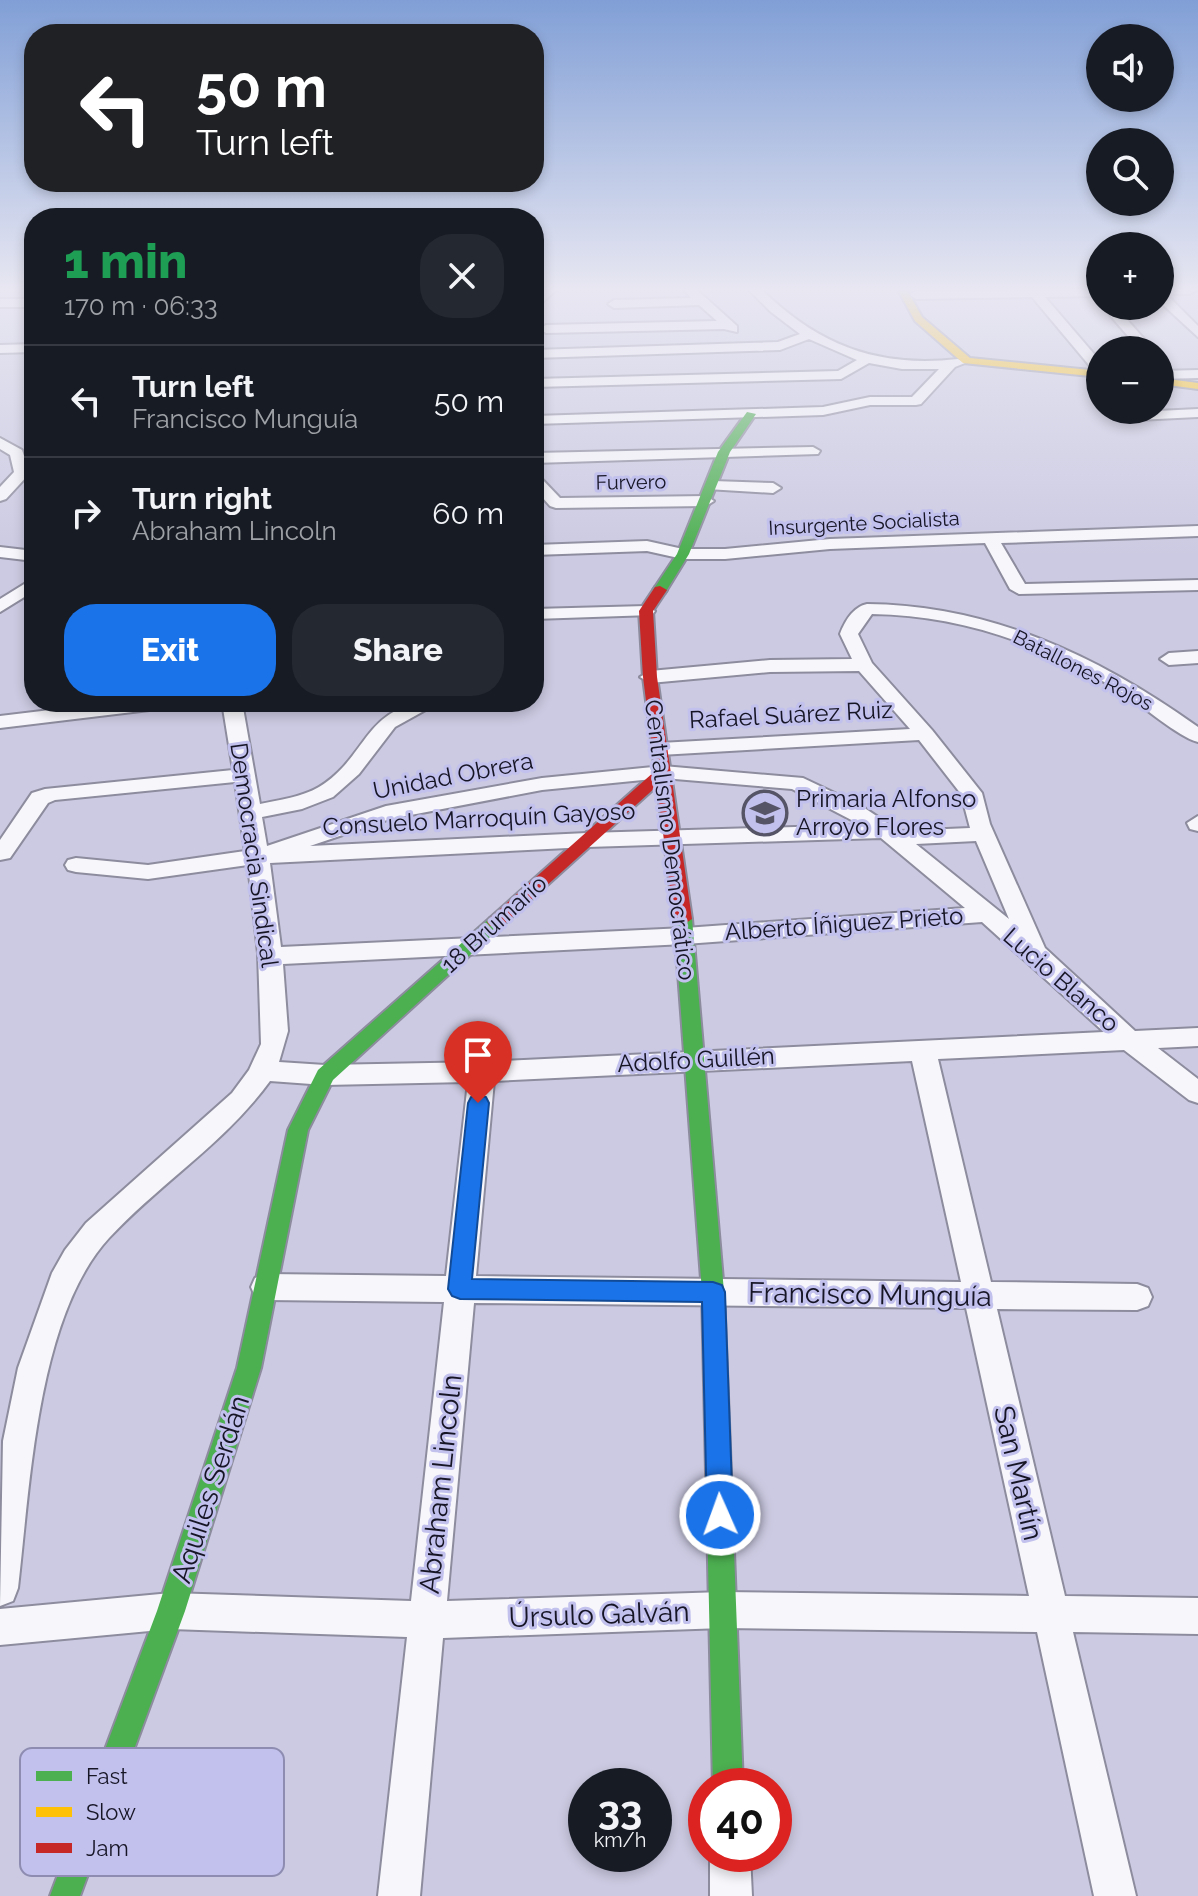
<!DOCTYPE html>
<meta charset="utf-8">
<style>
:root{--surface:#171b24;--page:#242831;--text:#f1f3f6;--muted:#9ea1a6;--line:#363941;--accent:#1a73e8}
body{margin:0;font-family:Raleway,sans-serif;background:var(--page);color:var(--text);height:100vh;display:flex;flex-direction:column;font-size:30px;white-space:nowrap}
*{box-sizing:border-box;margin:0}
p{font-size:26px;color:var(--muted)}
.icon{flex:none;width:44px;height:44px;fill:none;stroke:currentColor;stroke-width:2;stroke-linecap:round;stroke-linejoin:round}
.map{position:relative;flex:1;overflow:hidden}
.sheet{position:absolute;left:24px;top:208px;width:520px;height:504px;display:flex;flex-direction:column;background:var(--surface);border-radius:32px;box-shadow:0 4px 12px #0003}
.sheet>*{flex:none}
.guide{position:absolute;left:24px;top:24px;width:520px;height:168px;border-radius:32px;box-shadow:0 4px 12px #0003;background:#202124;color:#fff;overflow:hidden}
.buttons{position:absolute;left:1086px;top:24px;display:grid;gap:16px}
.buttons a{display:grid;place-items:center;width:88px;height:88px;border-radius:50%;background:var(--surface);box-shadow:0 4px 12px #0003;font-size:40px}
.speed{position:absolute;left:568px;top:1768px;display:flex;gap:16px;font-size:40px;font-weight:700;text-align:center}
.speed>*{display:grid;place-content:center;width:104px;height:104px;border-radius:50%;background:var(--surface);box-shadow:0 4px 12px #0003;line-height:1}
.speed small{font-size:20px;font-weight:400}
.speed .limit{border:12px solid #d22;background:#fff;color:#111}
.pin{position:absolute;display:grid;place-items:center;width:68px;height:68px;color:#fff;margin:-82px -34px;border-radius:50% 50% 50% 0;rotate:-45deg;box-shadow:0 0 8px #0007}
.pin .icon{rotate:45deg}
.me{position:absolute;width:88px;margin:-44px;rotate:358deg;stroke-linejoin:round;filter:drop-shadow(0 0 6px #0008)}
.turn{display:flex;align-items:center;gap:28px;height:168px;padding:0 40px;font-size:36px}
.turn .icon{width:104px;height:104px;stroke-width:2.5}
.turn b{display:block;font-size:56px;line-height:68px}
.round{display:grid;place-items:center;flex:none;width:84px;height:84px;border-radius:32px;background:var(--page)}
.overview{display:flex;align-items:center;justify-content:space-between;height:136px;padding:0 40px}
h1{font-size:48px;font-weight:800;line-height:60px;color:#1e9e55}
.action{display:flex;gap:16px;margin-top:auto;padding:16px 40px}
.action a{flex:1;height:92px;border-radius:32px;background:var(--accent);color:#fff;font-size:32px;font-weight:800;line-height:92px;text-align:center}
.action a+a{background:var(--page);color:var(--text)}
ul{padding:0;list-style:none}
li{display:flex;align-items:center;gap:24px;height:112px;padding:0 40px;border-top:2px solid var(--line)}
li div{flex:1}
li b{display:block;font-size:30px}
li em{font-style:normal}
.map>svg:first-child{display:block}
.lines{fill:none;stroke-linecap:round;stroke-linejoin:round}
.street-casing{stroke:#8d8c9e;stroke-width:4}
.fast-casing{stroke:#8d8c9e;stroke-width:4}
.slow-casing{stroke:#8d8c9e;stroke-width:4}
.jam-casing{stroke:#8d8c9e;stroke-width:4}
.street{fill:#f7f7fb;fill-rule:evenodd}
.fast{fill:#4caf50;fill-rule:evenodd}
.slow{fill:#ffc107;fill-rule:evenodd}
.jam{fill:#c62828;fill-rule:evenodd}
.route{fill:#1a73e8;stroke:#114b97;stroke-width:2}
.labels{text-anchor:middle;stroke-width:6;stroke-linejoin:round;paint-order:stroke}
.far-street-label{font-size:20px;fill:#161525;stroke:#c2c0ed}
.street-label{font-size:24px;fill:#161525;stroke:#c2c0ed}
.poi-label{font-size:24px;fill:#161525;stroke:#c2c0ed;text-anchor:start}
.near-street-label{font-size:28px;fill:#161525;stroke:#c2c0ed}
.key{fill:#c2c0ed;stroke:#8e8db1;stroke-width:2}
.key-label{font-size:22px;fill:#161525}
</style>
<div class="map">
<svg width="1198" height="1896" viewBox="0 0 1198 1896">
<rect width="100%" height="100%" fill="#cbcae2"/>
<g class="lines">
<g class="street-casing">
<path id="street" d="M543,290H556L534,310V299Z
M684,290H697L737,326V332L724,329L546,333L540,329L546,325L717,321L699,305L614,308L608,304L614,300L691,298Z
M749,290H762C819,346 879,368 958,359L965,363L955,367L921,404L916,405H870L823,415L534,424V416L823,407L870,397H912L939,369H902L869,363L841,379L534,387V379L838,371L857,360L809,339L780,350L534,358V350L778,342L800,334L771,312Z
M1100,290V296L1045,297L1100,361L1099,372L1094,371L1032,297L916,299L910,295L916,291Z
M1160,290H1196L1190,294H1166L1198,326V337L1160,302Z
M0,299H34V307H0Z
M1102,306H1115L1154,350H1140Z
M34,344V352L0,353V345Z
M1198,370V378L1160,379V371Z
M1198,409V417L1137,420L1130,416L1137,412Z
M0,438L22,450L30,473L6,499L0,501V487L14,472L10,455L0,449Z
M813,447L820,451L818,454L534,463V453Z
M534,474L539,476L560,498L706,496L714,501L706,506L556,508L550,506L534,488Z
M713,481L773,483L781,488L773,493L707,489V483Z
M1198,526V536L1001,543L1025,584L1198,580V590L1019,594L1010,589L985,543L830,549L725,559H683L647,551L534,555V545L647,541L683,549H725L830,539Z
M0,547L34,551V561L0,557Z
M34,578V591L0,612V599Z
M867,604C990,605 1099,656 1198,727V742C1178,737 1141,704 1121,692C1045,645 961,615 872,614L858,634L872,663L932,730L982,793L990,824L1045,948L1135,1031L1198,1028V1046L1158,1048L1198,1079V1103L1189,1100L1124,1050L938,1059L991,1282L1137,1284L1148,1288L1152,1297L1148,1306L1137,1310L997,1309L1065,1596L1198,1598V1634L1073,1632L1136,1896H1094L1037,1632L723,1628L443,1638L420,1896H378L407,1637L171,1629L0,1645V1609L171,1593L411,1601L444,1302L266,1300L255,1296L251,1287L255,1278L266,1274L446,1276L468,1082L325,1085L270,1081C225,1143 160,1183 109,1238C37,1316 30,1486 18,1588L13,1601L0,1606L3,1441L18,1368L52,1273L65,1250L86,1223L232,1093L249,1070L261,1044L258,953L248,865L148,879L76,872L68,870L65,865L68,860L76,858L148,865L245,851L235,782L55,800L48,803L10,858L0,860V840L32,793L45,789L233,770L222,702H242L260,804C279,800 302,797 319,787C371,755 363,702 440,702L395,727L359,774L333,797L302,809L262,817L267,846L386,806L542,778L663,766L803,778L860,805L899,831L970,828L961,794L919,740L660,755L650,749L660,743L910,729L859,671L770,672L650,683L640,677L650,671L770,660L852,659L840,634C845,621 853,607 867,604ZM663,778L792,789L861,825L587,833L310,846L390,819L542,790ZM881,838L965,908L685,928L281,947L270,863L587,847ZM976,841L1009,919L916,844ZM982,922L1104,1032L482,1062L325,1065L279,1062L288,1031L283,964L685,944ZM912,1061L961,1282L476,1276L494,1081ZM474,1303L966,1308L1029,1596L723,1592L447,1601Z
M646,606L655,611L652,615L534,619V609Z
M1198,651V663L1169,665L1160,659L1169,653Z
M117,702H176L166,708L0,728V716Z
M1198,816V831L1190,829L1187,823Z
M710,1854H750L752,1896H710Z"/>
</g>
<g class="fast-casing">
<path id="fast" d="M747,412L756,414L730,452L689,554L665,593H655L653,590L677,554L718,452Z
M683,913L692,919L724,1292L743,1786H713L702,1292L674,919Z
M496,916L502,918L505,922L502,926L333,1080L308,1130L261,1368L185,1611L80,1896H50L157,1611L237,1368L288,1130L318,1070L490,918Z"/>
</g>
<g class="slow-casing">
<path id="slow" d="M898,290H907L922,317L970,358L1100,371V377L963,363L915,321Z
M1160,378L1198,383V389L1160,384Z"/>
</g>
<g class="jam-casing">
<path id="jam" d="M660,586L667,590L653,611L657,677L692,919L683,925L674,919L657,786L502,926H490L487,922L490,918L655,771L643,677L639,611L655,587Z"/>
</g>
<use href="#street" class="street"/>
<use href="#fast" class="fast"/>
<use href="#slow" class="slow"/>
<use href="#jam" class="jam"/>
</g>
<linearGradient id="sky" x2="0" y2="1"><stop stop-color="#819fd6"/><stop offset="0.52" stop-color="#e8e7f2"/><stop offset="1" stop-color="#e8e7f2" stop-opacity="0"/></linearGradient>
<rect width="1198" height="556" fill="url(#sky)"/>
<path class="route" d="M478,1095L486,1097L489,1103L472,1279L713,1282L722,1285L725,1292L733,1515L729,1524L720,1528L711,1524L707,1515L702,1302L460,1299L452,1296L448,1289L468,1103L471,1097Z"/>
<defs>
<g id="school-ring" transform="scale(2.3)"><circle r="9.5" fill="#c2c0ed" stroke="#555467" stroke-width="1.5"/><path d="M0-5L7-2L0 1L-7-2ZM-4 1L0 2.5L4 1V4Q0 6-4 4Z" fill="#555467"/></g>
</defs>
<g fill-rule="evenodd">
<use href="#school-ring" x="765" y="813"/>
</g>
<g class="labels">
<g class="far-street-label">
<text transform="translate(631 482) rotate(-1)" y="7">Furvero</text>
<text transform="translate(864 523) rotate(-3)" y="7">Insurgente Socialista</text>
<text transform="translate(1083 670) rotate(27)" y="7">Batallones Rojos</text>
</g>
<g class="street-label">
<text transform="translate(791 715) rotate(-3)" y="8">Rafael Suárez Ruiz</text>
<text transform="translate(453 776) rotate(-11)" y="8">Unidad Obrera</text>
<text transform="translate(479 819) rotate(-3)" y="8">Consuelo Marroquín Gayoso</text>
<text transform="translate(670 840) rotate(83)" y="8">Centralismo Democrático</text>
<text transform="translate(254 855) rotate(82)" y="8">Democracia Sindical</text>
<text transform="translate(494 924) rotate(-42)" y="8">18 Brumario</text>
<text transform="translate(844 924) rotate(-4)" y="8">Alberto Íñiguez Prieto</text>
<text transform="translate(1061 980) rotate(41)" y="8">Lucio Blanco</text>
<text transform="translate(696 1060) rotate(-3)" y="8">Adolfo Guillén</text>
</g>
<g class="poi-label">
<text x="796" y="807">Primaria Alfonso<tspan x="796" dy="28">Arroyo Flores</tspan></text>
</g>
<g class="near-street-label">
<text transform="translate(870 1294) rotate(1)" y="10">Francisco Munguía</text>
<text transform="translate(1019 1473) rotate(77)" y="10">San Martín</text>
<text transform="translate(440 1484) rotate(-84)" y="10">Abraham Lincoln</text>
<text transform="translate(210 1489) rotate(-72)" y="10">Aquiles Serdán</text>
<text transform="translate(599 1614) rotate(-2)" y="10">Úrsulo Galván</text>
</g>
</g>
<rect x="20" y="1748" width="264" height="128" rx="12" class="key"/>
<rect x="36" y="1771" width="36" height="10" fill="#4caf50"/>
<rect x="36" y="1807" width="36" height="10" fill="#ffc107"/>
<rect x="36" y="1843" width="36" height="10" fill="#c62828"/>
<g class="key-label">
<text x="86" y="1784">Fast</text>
<text x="86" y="1820">Slow</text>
<text x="86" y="1856">Jam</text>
</g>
</svg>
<div class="buttons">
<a><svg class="icon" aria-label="sound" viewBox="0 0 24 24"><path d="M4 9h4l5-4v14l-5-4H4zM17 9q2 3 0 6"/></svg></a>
<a><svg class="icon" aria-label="search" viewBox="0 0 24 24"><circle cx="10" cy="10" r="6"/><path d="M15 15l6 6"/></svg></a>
<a>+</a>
<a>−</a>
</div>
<div class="speed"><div>33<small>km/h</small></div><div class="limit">40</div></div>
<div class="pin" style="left:478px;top:1103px;background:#d93025"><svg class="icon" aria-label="arrive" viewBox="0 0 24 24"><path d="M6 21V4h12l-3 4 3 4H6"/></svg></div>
<svg class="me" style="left:720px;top:1515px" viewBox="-20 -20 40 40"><circle r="17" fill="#1a73e8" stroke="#fff" stroke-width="3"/><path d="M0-11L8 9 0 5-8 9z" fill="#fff"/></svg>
<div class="guide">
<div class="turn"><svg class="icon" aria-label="left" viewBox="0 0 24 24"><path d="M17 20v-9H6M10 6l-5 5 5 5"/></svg><div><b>50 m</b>Turn left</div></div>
</div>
<section class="sheet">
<div class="overview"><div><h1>1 min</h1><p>170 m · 06:33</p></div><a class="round"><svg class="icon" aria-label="close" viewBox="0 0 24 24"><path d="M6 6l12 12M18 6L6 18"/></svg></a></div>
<ul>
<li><svg class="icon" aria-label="left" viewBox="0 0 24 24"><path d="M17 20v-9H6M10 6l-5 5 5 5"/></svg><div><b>Turn left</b><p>Francisco Munguía</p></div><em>50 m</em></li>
<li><svg class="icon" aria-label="right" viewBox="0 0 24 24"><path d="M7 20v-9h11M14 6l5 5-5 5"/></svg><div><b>Turn right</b><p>Abraham Lincoln</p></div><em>60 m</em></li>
</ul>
<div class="action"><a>Exit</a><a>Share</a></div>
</section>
</div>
